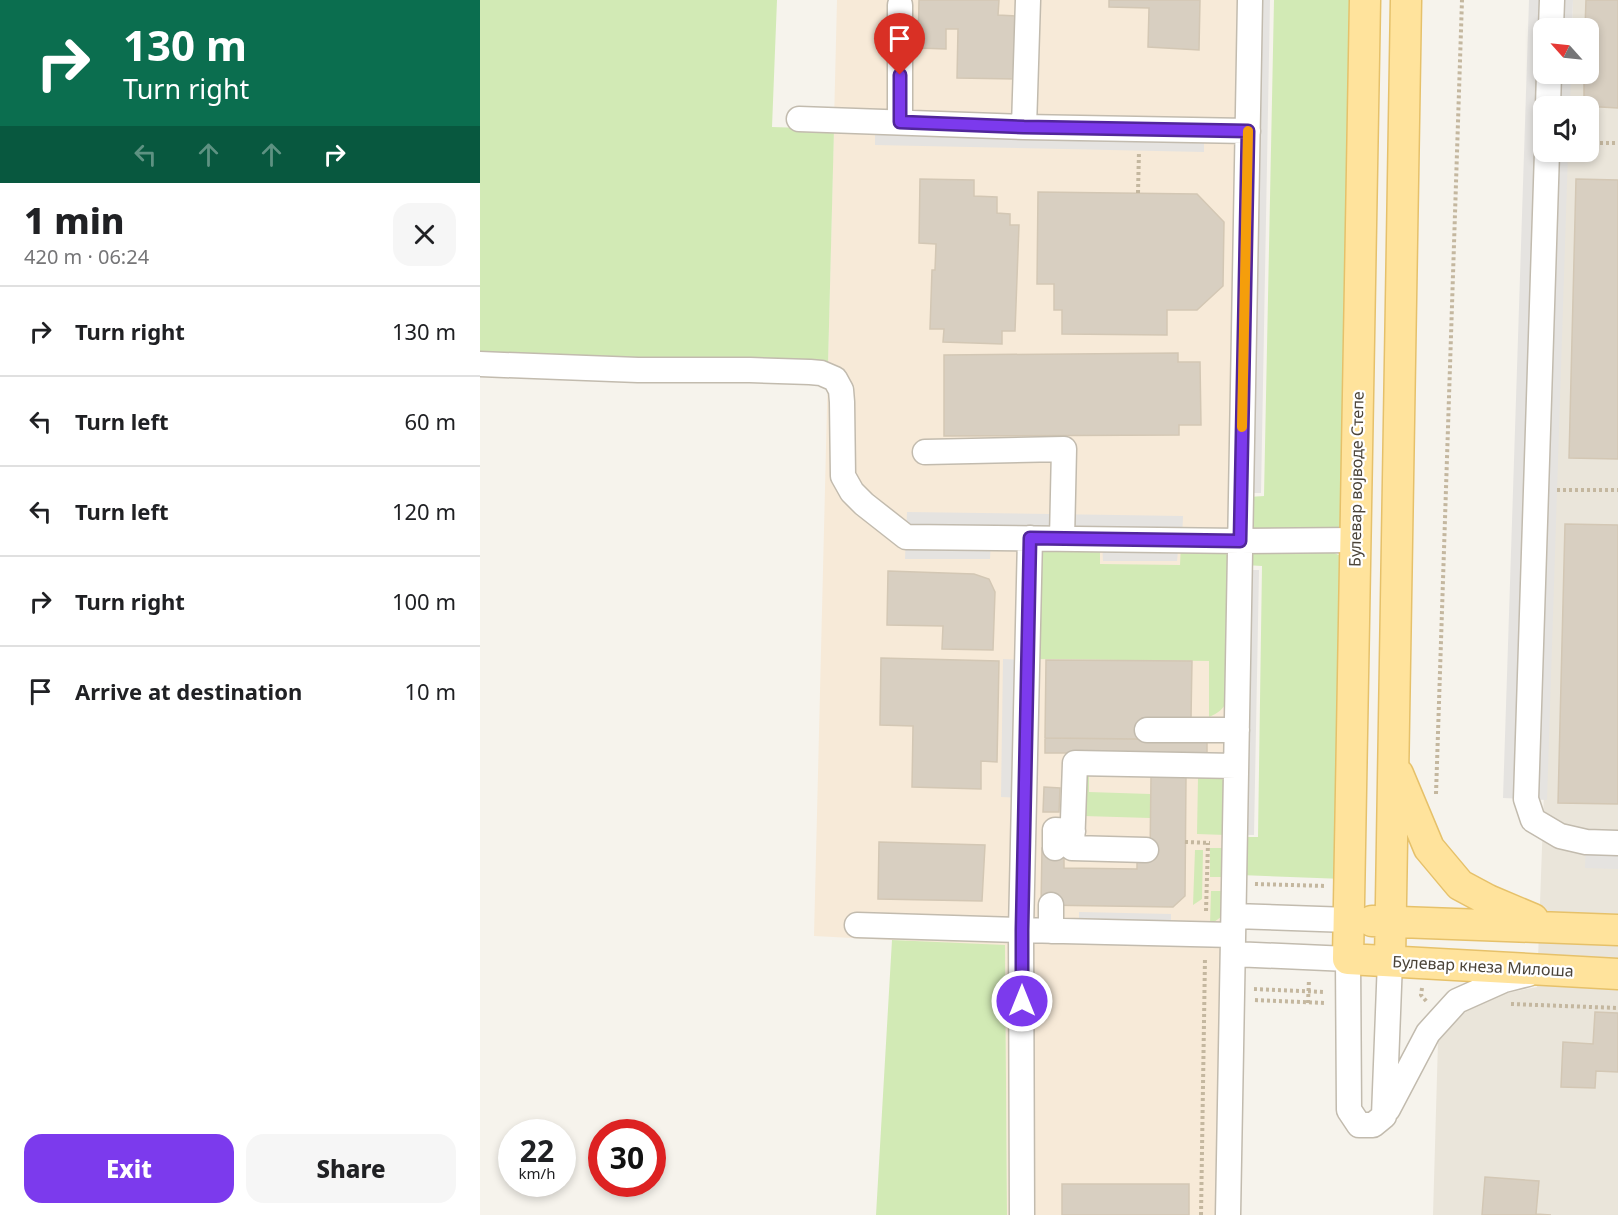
<!DOCTYPE html>
<meta charset="utf-8">
<style>
:root{--surface:#fff;--page:#f6f6f6;--text:#202124;--muted:#757577;--line:#e0e0e0;--accent:#7c3aed}
body{margin:0;font-family:"Noto Sans",sans-serif;background:var(--page);color:var(--text);height:100vh;display:flex;flex-direction:column;font-size:22px;white-space:nowrap}
*{box-sizing:border-box;margin:0}
p{font-size:20px;color:var(--muted)}
.icon{flex:none;width:33px;height:33px;fill:none;stroke:currentColor;stroke-width:2;stroke-linecap:round;stroke-linejoin:round}
.map{position:relative;flex:1;overflow:hidden}
.details{display:flex;flex-direction:column;background:var(--surface);width:480px}
.details>*{flex:none}
.top-card{background:#0b6e4f;color:#fff;overflow:hidden}
.needle{width:39px;rotate:297deg}
.fabs{position:absolute;left:1053px;top:18px;display:grid;gap:12px}
.fabs a{display:grid;place-items:center;width:66px;height:66px;border-radius:12px;background:var(--surface);box-shadow:0 3px 9px #0003;font-size:30px}
.speed{position:absolute;left:18px;top:1119px;display:flex;gap:12px;font-size:30px;font-weight:700;text-align:center}
.speed>*{display:grid;place-content:center;width:78px;height:78px;border-radius:50%;background:var(--surface);box-shadow:0 3px 9px #0003;line-height:1}
.speed small{font-size:15px;font-weight:400}
.speed .limit{border:9px solid #d22;background:#fff;color:#111}
.pin{position:absolute;display:grid;place-items:center;width:51px;height:51px;color:#fff;margin:-62px -26px;border-radius:50% 50% 50% 0;rotate:-45deg;box-shadow:0 0 6px #0007}
.pin .icon{rotate:45deg}
.me{position:absolute;width:66px;margin:-33px;rotate:0deg;stroke-linejoin:round;filter:drop-shadow(0 0 4px #0008)}
.turn{display:flex;align-items:center;gap:21px;height:126px;padding:0 24px;font-size:27px}
.turn .icon{width:78px;height:78px;stroke-width:2.5}
.turn b{display:block;font-size:42px;line-height:51px}
.lanes{display:flex;align-items:center;height:57px;padding:0 24px;background:#0003;justify-content:center;gap:30px;direction:ltr}
.lanes .off{opacity:.35}
.round{display:grid;place-items:center;flex:none;width:63px;height:63px;border-radius:18px;background:var(--page)}
.overview{display:flex;align-items:center;justify-content:space-between;height:102px;padding:0 24px}
h1{font-size:36px;font-weight:800;line-height:45px}
.primary-button{display:flex;gap:12px;margin-top:auto;padding:12px 24px}
.primary-button a{flex:1;height:69px;border-radius:18px;background:var(--accent);color:#fff;font-size:24px;font-weight:800;line-height:69px;text-align:center}
.primary-button a+a{background:var(--page);color:var(--text)}
ul{padding:0;list-style:none}
li{display:flex;align-items:center;gap:18px;height:90px;padding:0 24px;border-top:2px solid var(--line)}
li div{flex:1}
li b{display:block;font-size:22px}
li em{font-style:normal}
main{display:flex;flex:1;min-height:0}
.map>svg:first-child{display:block}
.residential{fill:#eae5da}
.commercial{fill:#f7ead8}
.green{fill:#d2eab5}
.parking{fill:#e5e3e0}
.building{fill:#d8cfc1;stroke:#d3c7b4;stroke-width:1.5}
.lines{fill:none;stroke-linecap:round;stroke-linejoin:round}
.minor-casing{stroke:#c2bbae;stroke-width:27}
.major-casing{stroke:#e6c16a;stroke-width:33}
.path{stroke:#c4b79f;stroke-width:4;stroke-dasharray:3 3;stroke-linecap:butt}
.minor{stroke:#fff;stroke-width:24}
.major{stroke:#ffe39c;stroke-width:30}
.route-casing{stroke:#51269a;stroke-width:15}
.route{stroke:#7c3aed;stroke-width:10}
.slow{stroke:#f59e0b;stroke-width:10}
.labels{text-anchor:middle;stroke-width:4.5;stroke-linejoin:round;paint-order:stroke}
.street-label{font-size:16px;fill:#4b4439;stroke:#fff}
</style>
<main>
<section class="details">
<div class="top-card">
<div class="turn"><svg class="icon" aria-label="right" viewBox="0 0 24 24"><path d="M7 20v-9h11M14 6l5 5-5 5"/></svg><div><b>130 m</b>Turn right</div></div>
<div class="lanes"><svg class="icon off" aria-label="left" viewBox="0 0 24 24"><path d="M17 20v-9H6M10 6l-5 5 5 5"/></svg><svg class="icon off" aria-label="ahead" viewBox="0 0 24 24"><path d="M12 20V5M6 11l6-6 6 6"/></svg><svg class="icon off" aria-label="ahead" viewBox="0 0 24 24"><path d="M12 20V5M6 11l6-6 6 6"/></svg><svg class="icon" aria-label="right" viewBox="0 0 24 24"><path d="M7 20v-9h11M14 6l5 5-5 5"/></svg></div>
</div>
<div class="overview"><div><h1>1 min</h1><p>420 m · 06:24</p></div><a class="round"><svg class="icon" aria-label="close" viewBox="0 0 24 24"><path d="M6 6l12 12M18 6L6 18"/></svg></a></div>
<ul>
<li><svg class="icon" aria-label="right" viewBox="0 0 24 24"><path d="M7 20v-9h11M14 6l5 5-5 5"/></svg><div><b>Turn right</b></div><em>130 m</em></li>
<li><svg class="icon" aria-label="left" viewBox="0 0 24 24"><path d="M17 20v-9H6M10 6l-5 5 5 5"/></svg><div><b>Turn left</b></div><em>60 m</em></li>
<li><svg class="icon" aria-label="left" viewBox="0 0 24 24"><path d="M17 20v-9H6M10 6l-5 5 5 5"/></svg><div><b>Turn left</b></div><em>120 m</em></li>
<li><svg class="icon" aria-label="right" viewBox="0 0 24 24"><path d="M7 20v-9h11M14 6l5 5-5 5"/></svg><div><b>Turn right</b></div><em>100 m</em></li>
<li><svg class="icon" aria-label="arrive" viewBox="0 0 24 24"><path d="M6 21V4h12l-3 4 3 4H6"/></svg><div><b>Arrive at destination</b></div><em>10 m</em></li>
</ul>
<div class="primary-button"><a>Exit</a><a>Share</a></div>
</section>
<div class="map">
<svg width="1138" height="1215" viewBox="0 0 1138 1215">
<rect width="100%" height="100%" fill="#f6f3ec"/>
<path class="residential" d="M1093,0H1138V1215H953L958,1041L987,1010L1021,994L1057,987L1087,152H1108V106H1089L1090,74H1108V28H1092Z"/>
<path class="commercial" d="M357,0H764L742,1215H527L525,946L334,936Z"/>
<path class="green" d="M0,0H297L292,127L354,129L348,366L0,358Z
M794,0H879L864,529L768,534V497L784,496Z
M620,543V564L700,565L701,544L743,549L747,555V700C744,709 738,713 729,717V661L556,659L560,552L564,548Z
M765,551L852,552L861,556L864,879L760,875L761,837H778L782,566L765,565Z
M599,775H609V792L670,794V818L604,816Z
M718,778H744L746,835L717,834Z
M730,848H747L746,877H730Z
M715,850H723L722,899L713,905Z
M731,891H746L745,914L730,925Z
M412,940L525,945L527,1215H396Z"/>
<path class="parking" d="M770,0H790L781,493H761Z
M1049,0H1093L1092,28H1064V74H1091L1090,106H1064V152H1088L1067,800L1023,798Z
M395,124L724,130V152L395,145Z
M427,512L703,516L702,540L699,541L697,561H623L622,540L511,538L510,559H425Z
M760,570H779L774,835H755Z
M523,659L547,660L544,798L521,797Z
M1106,842L1138,843V869L1105,868Z
M599,912L691,914V933L599,931Z"/>
<path class="building" d="M439,0H519L518,15L536,16L535,79L477,78L478,29H466V49L438,48Z
M629,0H720L719,50L668,47L669,8L629,7Z
M1106,0H1138V108L1104,106V74H1108V28H1105Z
M440,179L494,180V196L517,197V213L530,214V225H539L535,331H522V344L463,342L464,329H450L452,270H455L456,244L439,243Z
M1096,179L1138,180V459L1089,458Z
M558,192L717,194L744,222L743,286L717,310H687V335L582,334V310H574V284H557Z
M698,353V362H720L721,425H699V435L464,436V355Z
M1085,524L1138,525V804L1078,803Z
M408,571L494,574L509,579L515,592L513,650L462,649L463,626L407,625Z
M401,658L519,661L517,762L501,761V789L432,787L433,726L400,725Z
M566,660L712,661L711,719L662,718V739L565,738Z
M565,738L727,740V753H565Z
M671,777H706L705,896L693,907L561,905L562,848H584V868L657,869V858H670Z
M564,787L580,788L579,812H563Z
M399,842L505,845L502,901L398,899Z
M1115,1012L1138,1013V1072L1116,1071L1115,1088L1081,1087L1083,1042L1113,1044Z
M1005,1177L1059,1181L1056,1214L1071,1215H1002Z
M582,1184H709V1215H582Z"/>
<g class="lines">
<g class="minor-casing">
<path id="minor" d="M420,5V122
M1071,28L1072,0
M1068,106L1069,74
M319,119L544,127L768,131
M544,127L548,0
M1067,152L1046,799L1053,820L1080,836L1106,842L1138,843
M0,364L158,370H270L330,372L341,373L355,379L361,390L362,402L363,476L372,492L384,504L426,537L760,541L875,540
M445,452L584,449L582,539
M667,730H757
M575,848V830L593,831
M666,850L592,848L595,763L756,766
M754,916L869,920
M377,925L541,930L753,935
M571,931V905
M753,954L868,959L869,1110L879,1125H893L904,1116L910,961
M908,1109L948,1033L977,1001L1024,980L1048,974
M542,1215L541,930L550,538
M748,1215L770,0"/>
</g>
<g class="major-casing">
<path id="major" d="M885,0L868,959L1138,974
M918,774L949,848L980,885L1008,900L1053,919
M892,921L1138,930
M910,961L926,0"/>
</g>
<path class="path" d="M1108,143H1138
M658,193L659,151
M1077,490H1138
M956,794L982,0
M705,842L730,843
M775,884L846,886
M726,911L728,843
M942,988L941,995L947,1002
M774,989L845,992
M775,1000L845,1003
M828,1003L829,979
M1031,1004L1138,1008
M721,1215L725,957"/>
<use href="#minor" class="minor"/>
<use href="#major" class="major"/>
</g>
<g class="lines">
<g class="route-casing">
<path id="route" d="M420,75V122L544,127L768,131L760,541L550,538L542,930V1001"/>
</g>
<use href="#route" class="route"/>
<path class="slow" d="M762,427L768,131"/>
</g>
<g class="labels">
<g class="street-label">
<text transform="translate(876 479) rotate(-89)" y="6">Булевар војводе Степе</text>
<text transform="translate(1003 966) rotate(3)" y="6">Булевар кнеза Милоша</text>
</g>
</g>
</svg>
<div class="fabs">
<a><svg class="needle" viewBox="-14 -14 28 28"><path d="M0-13l5 13h-10z" fill="#e53935"/><path d="M0 13l5-13h-10z" fill="#757577"/></svg></a>
<a><svg class="icon" aria-label="sound" viewBox="0 0 24 24"><path d="M4 9h4l5-4v14l-5-4H4zM17 9q2 3 0 6"/></svg></a>
</div>
<div class="speed"><div>22<small>km/h</small></div><div class="limit">30</div></div>
<div class="pin" style="left:420px;top:75px;background:#d93025"><svg class="icon" aria-label="arrive" viewBox="0 0 24 24"><path d="M6 21V4h12l-3 4 3 4H6"/></svg></div>
<svg class="me" style="left:542px;top:1001px" viewBox="-20 -20 40 40"><circle r="17" fill="#7c3aed" stroke="#fff" stroke-width="3"/><path d="M0-11L8 9 0 5-8 9z" fill="#fff"/></svg>
</div>
</main>
